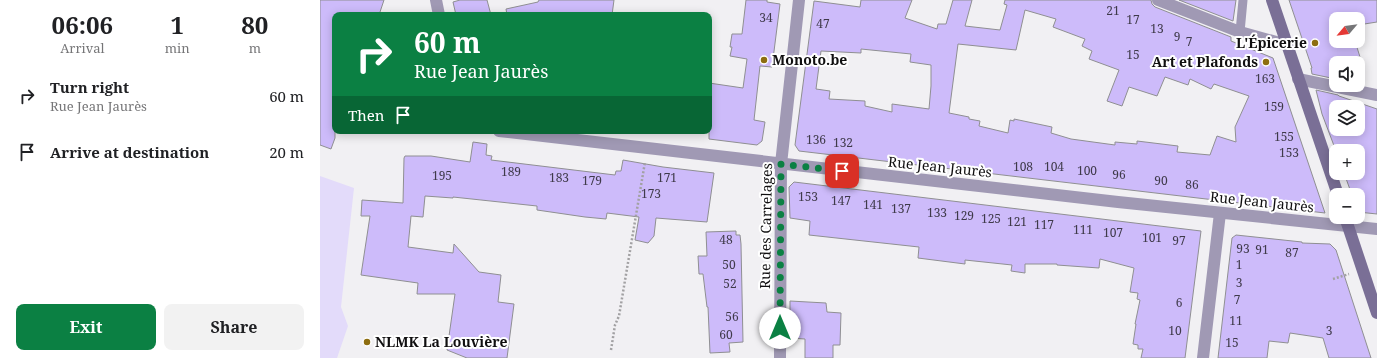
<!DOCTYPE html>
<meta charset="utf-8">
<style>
:root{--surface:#fff;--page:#f2f2f2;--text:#202124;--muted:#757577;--accent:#0b8043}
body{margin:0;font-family:"Noto Serif",serif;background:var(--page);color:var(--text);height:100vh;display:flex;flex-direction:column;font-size:15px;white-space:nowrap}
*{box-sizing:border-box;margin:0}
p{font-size:13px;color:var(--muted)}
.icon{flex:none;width:22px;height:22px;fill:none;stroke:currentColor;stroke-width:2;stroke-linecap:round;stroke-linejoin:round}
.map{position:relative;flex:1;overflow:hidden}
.drawer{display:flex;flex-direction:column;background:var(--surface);width:320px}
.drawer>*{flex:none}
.hud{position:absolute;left:12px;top:12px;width:380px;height:122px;border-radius:8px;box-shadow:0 2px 10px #0003;background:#0b8043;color:#fff;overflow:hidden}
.needle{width:26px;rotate:241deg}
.buttons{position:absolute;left:1009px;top:12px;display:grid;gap:8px}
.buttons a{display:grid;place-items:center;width:36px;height:36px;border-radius:8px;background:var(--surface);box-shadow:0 2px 10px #0003;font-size:20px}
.pin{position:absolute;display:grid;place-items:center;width:34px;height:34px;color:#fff;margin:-17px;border-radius:8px;box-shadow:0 2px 6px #0006}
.me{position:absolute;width:44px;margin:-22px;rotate:0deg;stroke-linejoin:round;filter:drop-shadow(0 0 3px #0008)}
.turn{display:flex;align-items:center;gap:14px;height:84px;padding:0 16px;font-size:18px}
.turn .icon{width:52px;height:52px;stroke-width:2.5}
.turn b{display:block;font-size:28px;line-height:34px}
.then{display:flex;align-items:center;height:38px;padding:0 16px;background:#0003;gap:8px;font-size:15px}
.eta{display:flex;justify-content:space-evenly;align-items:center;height:68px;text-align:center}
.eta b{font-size:24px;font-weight:700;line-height:28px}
.primary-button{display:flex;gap:8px;margin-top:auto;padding:8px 16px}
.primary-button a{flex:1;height:46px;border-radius:8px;background:var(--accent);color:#fff;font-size:16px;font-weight:700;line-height:46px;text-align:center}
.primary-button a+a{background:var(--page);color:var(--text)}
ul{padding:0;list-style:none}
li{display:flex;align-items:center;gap:12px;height:56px;padding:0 16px}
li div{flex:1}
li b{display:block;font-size:15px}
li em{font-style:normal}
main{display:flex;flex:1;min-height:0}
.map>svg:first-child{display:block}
.green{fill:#e3dbfa}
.building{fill:#cdbbfa;stroke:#8f8f92;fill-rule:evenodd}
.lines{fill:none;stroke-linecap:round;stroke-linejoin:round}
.path{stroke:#a2a1a3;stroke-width:2.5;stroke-dasharray:2 2;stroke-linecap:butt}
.lane{stroke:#a099b4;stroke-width:9}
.street{stroke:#a099b4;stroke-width:12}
.secondary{stroke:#7a6f96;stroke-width:12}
.route{stroke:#0b8043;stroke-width:7;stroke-dasharray:0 12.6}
.poi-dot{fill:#8d6d10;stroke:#fff;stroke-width:1.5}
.labels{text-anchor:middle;stroke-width:4;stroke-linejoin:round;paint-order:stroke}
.number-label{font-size:12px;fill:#3f3a4a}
.poi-label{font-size:14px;font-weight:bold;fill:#100f10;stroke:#fff;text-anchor:end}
.street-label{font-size:14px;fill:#100f10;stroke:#fff}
</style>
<main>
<section class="drawer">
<div class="eta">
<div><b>06:06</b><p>Arrival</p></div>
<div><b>1</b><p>min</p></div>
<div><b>80</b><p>m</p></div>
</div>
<ul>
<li><svg class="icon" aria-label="right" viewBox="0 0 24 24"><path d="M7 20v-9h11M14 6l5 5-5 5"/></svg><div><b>Turn right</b><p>Rue Jean Jaurès</p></div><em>60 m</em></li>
<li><svg class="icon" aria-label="arrive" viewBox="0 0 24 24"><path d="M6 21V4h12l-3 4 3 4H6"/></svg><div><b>Arrive at destination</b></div><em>20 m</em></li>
</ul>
<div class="primary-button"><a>Exit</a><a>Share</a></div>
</section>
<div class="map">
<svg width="1057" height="358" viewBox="0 0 1057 358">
<rect width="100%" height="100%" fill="#f1f0f3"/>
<path class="green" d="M0,176L34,188L21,307L28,326L17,358H0Z"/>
<path class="building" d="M0,0H64L59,15H15V138L11,149L0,145Z
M140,0H167L171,15H136L133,2Z
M219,0H294L292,15H187L186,9L218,2Z
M426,0H447V2L460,4L452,67L440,66L434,120L445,122L442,141L437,145L389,139V83L423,88L427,59L410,56L412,47H410L412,34H422Z
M541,0H592L585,18L617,29L618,24H626L633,0H652L645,26L680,30L687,5L684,4L685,0H831L832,4L835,7L911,37V41L953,58L1005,213L479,151L475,145L494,1L540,7ZM705,10L736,19L733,27L765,39L762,46L772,51L769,59L799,70L787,101L802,106L809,87L837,96L845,77L868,85L870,79L891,89L894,84L929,96L915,127L916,142L897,136L890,155L857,152L858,146L817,141V144L795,142V145L751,139L731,133L732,127L694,119V121L690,120L688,133L659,126L660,121L649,119V117L629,113L638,44L696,50ZM541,49L591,54L590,62L611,65V86L609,109L572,104V112L545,106V101L509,99L510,91L496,89L501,51L541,53Z
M859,0H916L913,21Z
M969,0H1057V22L1038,25V19H1016V41H1035L1040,57H1033L1034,63H1016V79L992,74L991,68H992Z
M996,90L1018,95L1019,96L1057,109V214L1038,212V195H1032L1024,173H1038V151H1016L1002,114ZM1016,107H1038V129H1016Z
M153,142L167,144L166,155L172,156L171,160L295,175L296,171H301L303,160L343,167L394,173L387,222L336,218L334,236L328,243L315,240L319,217L287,213L286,219L265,217L217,210V206L133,197V198L105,196L103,217L91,216L88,247L133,253L134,244L159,272L181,275L178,302L194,304L187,358H147L127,350L135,294H97L98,283L41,275L50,216H41L42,200L83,203L84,158L85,156H111L150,162Z
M474,182L881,231L865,358H821L823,349H818V345L813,344L816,324H815L820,300L817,299L818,293L810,292L814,268L780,259L779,268L737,265V264H705V273L691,271L692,265L645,260V264L598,258L599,247L489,235L490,221L470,218L469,187Z
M416,231V235H420L421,244L423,342L409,343L410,352L390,353L388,307H387L383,274H379L378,256H387L386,232Z
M916,235L982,242V243L1010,244L1016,250L1051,358H1009L1003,338L970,333L968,343L949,341L947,358H898L912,238Z
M470,301L506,303L507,312L521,313L520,345H513V358H485V339L470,338Z"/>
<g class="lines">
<path class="path" d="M1013,279L1029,274
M291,350L295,325L299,316L325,162"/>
<path class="lane" d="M920,32L923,0"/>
<path class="street" d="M116,0L119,15
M838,0L920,32L967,45
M978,79L1057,95
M179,131L798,202L1057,229
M460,358L461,164L479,0
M883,358L900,213"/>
<path class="secondary" d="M952,0L1018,195
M1025,217L1057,313"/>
</g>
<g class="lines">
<path class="route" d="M460,328L461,164L522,171"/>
</g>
<g class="poi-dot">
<circle cx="995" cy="43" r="4"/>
<circle cx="444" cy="60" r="4"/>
<circle cx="946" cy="62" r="4"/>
<circle cx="47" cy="342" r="4"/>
</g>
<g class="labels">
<g class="number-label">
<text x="793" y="15">21</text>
<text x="446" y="22">34</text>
<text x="813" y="24">17</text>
<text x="503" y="28">47</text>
<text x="837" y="33">13</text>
<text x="857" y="41">9</text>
<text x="869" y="46">7</text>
<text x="813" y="59">15</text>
<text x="945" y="83">163</text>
<text x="954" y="111">159</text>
<text x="964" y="141">155</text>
<text x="496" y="144">136</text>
<text x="523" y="147">132</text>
<text x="969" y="157">153</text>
<text x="703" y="171">108</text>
<text x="734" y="171">104</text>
<text x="767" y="175">100</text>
<text x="191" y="176">189</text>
<text x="799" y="179">96</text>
<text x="122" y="180">195</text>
<text x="239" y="182">183</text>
<text x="347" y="182">171</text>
<text x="272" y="185">179</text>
<text x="841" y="185">90</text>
<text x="872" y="189">86</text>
<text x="331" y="198">173</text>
<text x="488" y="201">153</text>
<text x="521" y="205">147</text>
<text x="553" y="209">141</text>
<text x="581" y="213">137</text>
<text x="617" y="217">133</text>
<text x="644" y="220">129</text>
<text x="671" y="223">125</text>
<text x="697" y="226">121</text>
<text x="724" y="229">117</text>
<text x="763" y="234">111</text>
<text x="793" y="237">107</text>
<text x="832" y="242">101</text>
<text x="406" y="244">48</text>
<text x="859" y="245">97</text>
<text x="923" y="253">93</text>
<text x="942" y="254">91</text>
<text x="972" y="257">87</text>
<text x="409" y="269">50</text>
<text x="919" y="269">1</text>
<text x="919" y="287">3</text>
<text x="410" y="288">52</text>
<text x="917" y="304">7</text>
<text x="859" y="307">6</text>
<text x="412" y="321">56</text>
<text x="916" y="325">11</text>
<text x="855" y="335">10</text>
<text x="1009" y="335">3</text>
<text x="406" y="339">60</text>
<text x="912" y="347">15</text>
</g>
<g class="poi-label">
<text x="987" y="48">L'Épicerie</text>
<text x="452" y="65" text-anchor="start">Monoto.be</text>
<text x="938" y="67">Art et Plafonds</text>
<text x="55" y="347" text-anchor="start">NLMK La Louvière</text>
</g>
<g class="street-label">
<text transform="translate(620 167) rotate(6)" y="5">Rue Jean Jaurès</text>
<text transform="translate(942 202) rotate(6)" y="5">Rue Jean Jaurès</text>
<text transform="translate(446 226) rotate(-89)" y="5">Rue des Carrelages</text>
</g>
</g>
</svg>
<div class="buttons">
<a><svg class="needle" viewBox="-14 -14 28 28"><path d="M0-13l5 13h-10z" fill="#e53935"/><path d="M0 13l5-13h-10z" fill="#757577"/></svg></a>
<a><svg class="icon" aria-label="sound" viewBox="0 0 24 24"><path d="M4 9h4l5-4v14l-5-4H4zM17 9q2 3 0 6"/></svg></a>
<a><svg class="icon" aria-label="layers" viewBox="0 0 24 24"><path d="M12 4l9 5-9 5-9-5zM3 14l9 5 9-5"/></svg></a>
<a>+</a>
<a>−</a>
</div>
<div class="pin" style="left:522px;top:171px;background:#d93025"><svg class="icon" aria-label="arrive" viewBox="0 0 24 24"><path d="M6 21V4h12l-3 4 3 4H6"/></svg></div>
<svg class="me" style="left:460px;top:328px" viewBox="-20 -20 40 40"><circle r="19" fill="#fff"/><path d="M0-13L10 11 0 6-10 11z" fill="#0b8043"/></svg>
<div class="hud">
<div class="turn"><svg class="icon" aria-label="right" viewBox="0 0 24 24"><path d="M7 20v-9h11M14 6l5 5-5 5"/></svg><div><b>60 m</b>Rue Jean Jaurès</div></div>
<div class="then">Then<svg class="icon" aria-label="arrive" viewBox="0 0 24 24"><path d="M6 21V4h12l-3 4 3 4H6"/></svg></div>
</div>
</div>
</main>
